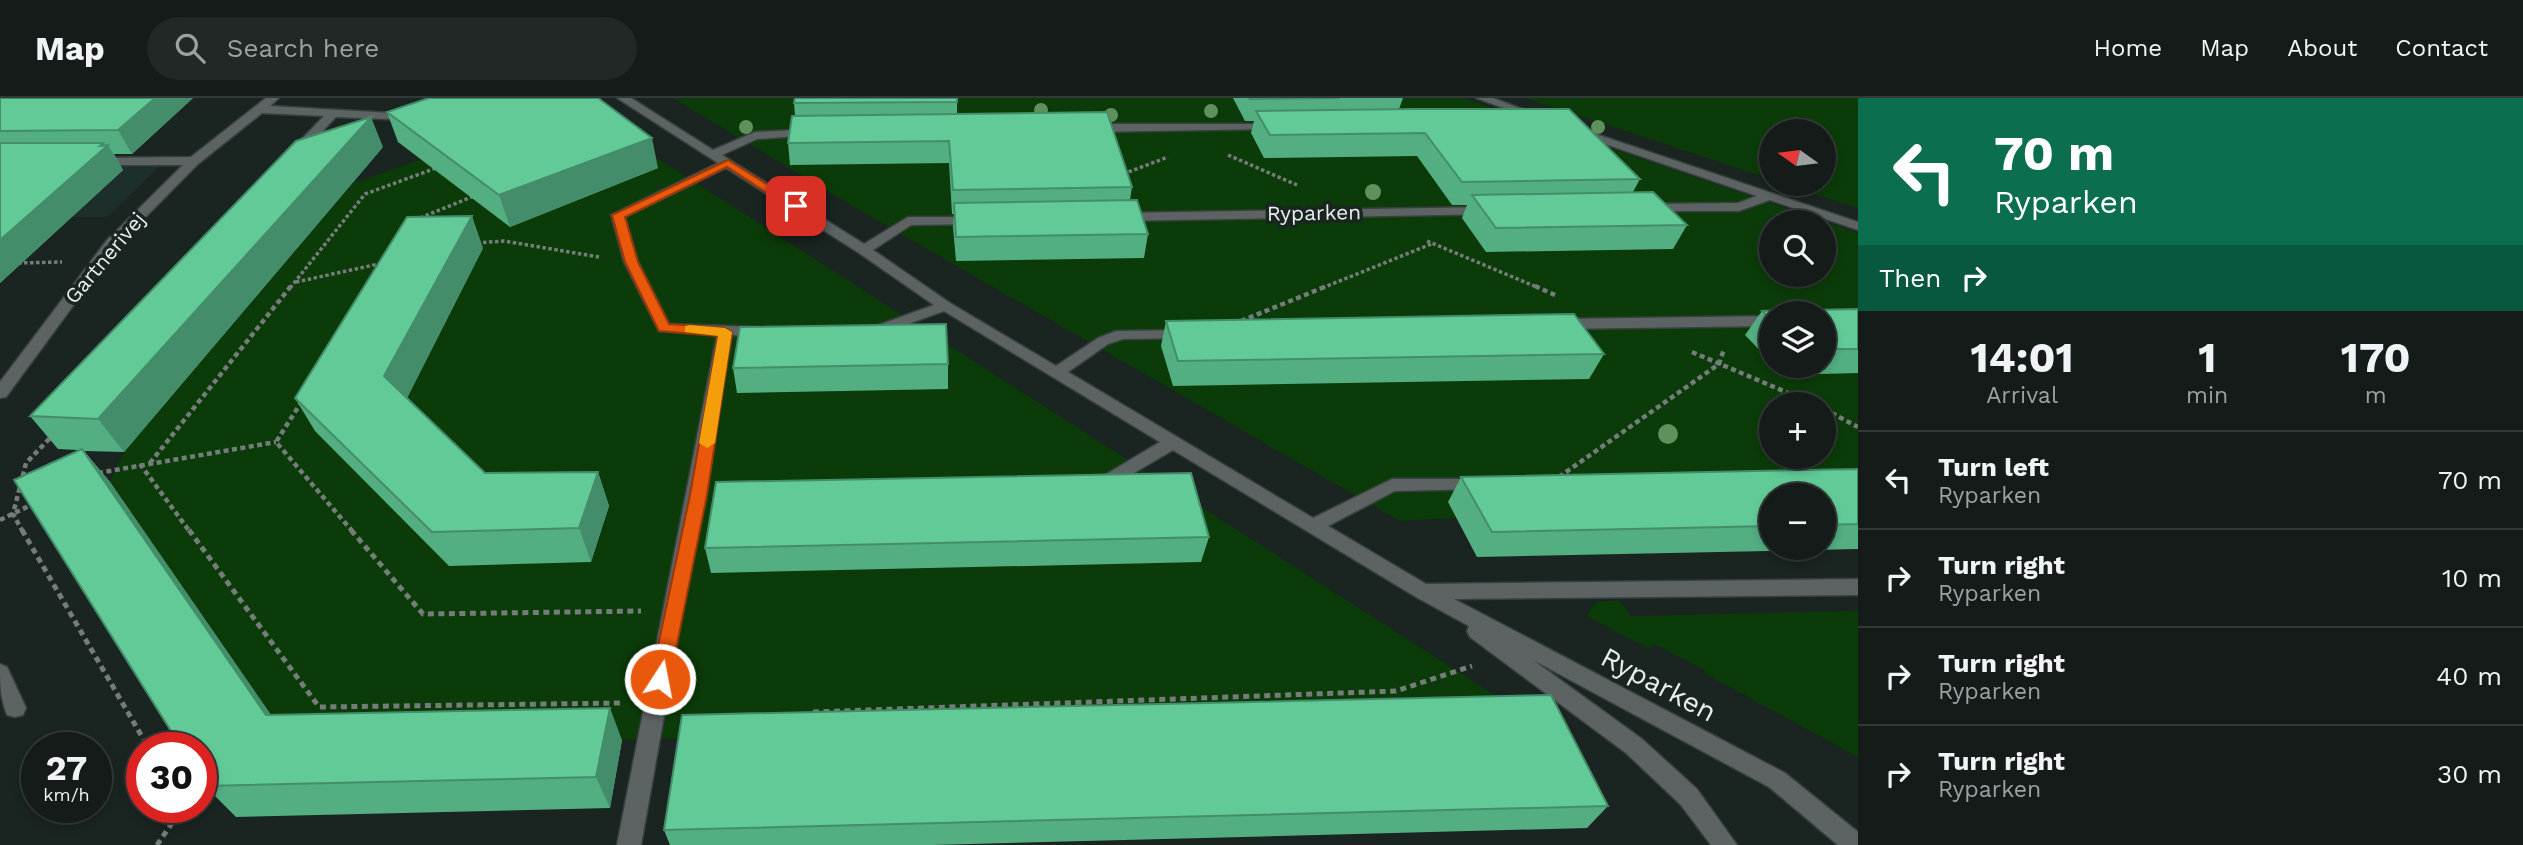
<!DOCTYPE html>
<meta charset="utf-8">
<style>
:root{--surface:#141b19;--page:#212826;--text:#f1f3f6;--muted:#9da1a2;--line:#333938}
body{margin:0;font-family:"Work Sans",sans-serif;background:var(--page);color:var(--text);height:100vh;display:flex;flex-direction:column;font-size:26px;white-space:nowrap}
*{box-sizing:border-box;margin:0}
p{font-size:23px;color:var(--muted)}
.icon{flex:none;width:38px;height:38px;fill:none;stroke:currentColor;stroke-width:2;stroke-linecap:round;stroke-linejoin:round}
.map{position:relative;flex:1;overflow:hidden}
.panel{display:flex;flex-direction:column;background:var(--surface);width:665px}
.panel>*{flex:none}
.banner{background:#0b6e4f;color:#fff;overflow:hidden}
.needle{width:46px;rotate:284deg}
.buttons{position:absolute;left:1759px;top:21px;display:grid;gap:14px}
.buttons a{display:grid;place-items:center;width:77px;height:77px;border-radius:50%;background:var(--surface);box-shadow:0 4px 10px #0003,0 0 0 2px var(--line);font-size:35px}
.speed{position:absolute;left:21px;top:634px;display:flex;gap:14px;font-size:35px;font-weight:700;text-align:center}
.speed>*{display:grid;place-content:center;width:91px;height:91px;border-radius:50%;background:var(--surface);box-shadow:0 4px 10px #0003,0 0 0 2px var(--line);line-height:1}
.speed small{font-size:18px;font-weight:400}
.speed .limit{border:10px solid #d22;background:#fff;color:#111}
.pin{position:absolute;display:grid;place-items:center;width:60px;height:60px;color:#fff;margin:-30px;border-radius:14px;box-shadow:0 4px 10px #0006}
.me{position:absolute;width:77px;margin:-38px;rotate:11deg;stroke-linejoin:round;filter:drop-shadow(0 0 5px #0008)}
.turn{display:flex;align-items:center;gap:24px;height:147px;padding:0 21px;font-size:32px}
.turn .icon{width:91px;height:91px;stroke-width:2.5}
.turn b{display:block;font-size:49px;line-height:60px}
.then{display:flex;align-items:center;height:66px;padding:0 21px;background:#0003;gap:14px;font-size:26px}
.eta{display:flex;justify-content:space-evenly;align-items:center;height:119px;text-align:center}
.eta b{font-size:42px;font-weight:700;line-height:49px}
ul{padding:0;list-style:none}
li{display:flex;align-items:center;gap:21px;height:98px;padding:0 21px;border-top:2px solid var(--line)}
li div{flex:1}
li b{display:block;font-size:26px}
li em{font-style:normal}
header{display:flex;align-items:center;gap:42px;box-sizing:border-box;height:98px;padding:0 35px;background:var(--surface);border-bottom:2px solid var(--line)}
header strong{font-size:33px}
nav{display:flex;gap:38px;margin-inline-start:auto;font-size:24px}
.search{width:490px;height:63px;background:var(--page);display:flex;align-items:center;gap:18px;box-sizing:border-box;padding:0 24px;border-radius:38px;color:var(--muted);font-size:26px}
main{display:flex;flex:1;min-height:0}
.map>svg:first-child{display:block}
.built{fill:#1d2f2b}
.green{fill:#0b3b08;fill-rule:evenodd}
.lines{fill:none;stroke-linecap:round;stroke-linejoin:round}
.minor-casing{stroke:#37403e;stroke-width:3}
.path-far2{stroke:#757d7b;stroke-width:3.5;stroke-dasharray:3.5 2.5;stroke-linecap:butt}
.path-far1{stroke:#757d7b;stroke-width:4.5;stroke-dasharray:5 3.5;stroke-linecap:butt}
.path{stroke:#757d7b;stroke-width:5;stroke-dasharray:6 4.5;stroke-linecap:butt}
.minor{fill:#5d6262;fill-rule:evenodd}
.tree{fill:#5e915c}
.wall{fill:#53ae82;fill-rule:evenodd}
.shaded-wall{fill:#448d6a}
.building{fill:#61ca97;stroke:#448d6a;stroke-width:2}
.route{fill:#ea580c;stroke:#983908;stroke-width:2}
.slow{fill:#f59e0b}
.labels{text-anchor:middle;stroke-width:7;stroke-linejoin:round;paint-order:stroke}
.far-street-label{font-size:21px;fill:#e8eeed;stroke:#1a2421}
.near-street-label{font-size:28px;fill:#e8eeed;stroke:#1a2421}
</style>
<header>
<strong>Map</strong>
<div class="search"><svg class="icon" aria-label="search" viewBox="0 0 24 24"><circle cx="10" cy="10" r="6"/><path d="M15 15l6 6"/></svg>Search here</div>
<nav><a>Home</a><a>Map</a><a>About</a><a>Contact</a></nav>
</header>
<main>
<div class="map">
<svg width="1858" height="747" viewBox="0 0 1858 747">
<rect width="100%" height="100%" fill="#1a2421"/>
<path class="built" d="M163,65L107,119H0V66Z"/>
<path class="green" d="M673,0H1464L1858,135V397H1771V402L1400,423L849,106ZM1771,124H1824V177H1771ZM1771,215H1824V268H1771ZM1771,306H1824V359H1771Z
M1525,0H1858V110L1784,86H1824V33H1771V81Z
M576,8L1532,621L293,649L110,384L124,354L353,85Z
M1619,502L1631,518L1858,513V659L1704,575L1705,572L1654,546L1650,551L1586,518L1596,504Z"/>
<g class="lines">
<g class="minor-casing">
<path id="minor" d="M266,0H279L270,8L410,16L416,19L410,22L336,19L298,59H290V53L324,18L262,15L198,66L117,148L6,299L0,300V284L107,142L183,67H96L90,63L92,60L191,59Z
M617,0H631L713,52L755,34L816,31V35L812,37L757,41L722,57L864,146L908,119H980L982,122L975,126L911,127L873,152L950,205L1056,268L1098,240L1116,233L1192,232L1195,235L1187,240L1123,241L1108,246L1068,274L1313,420L1392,381H1488L1491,385L1488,389L1482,391L1395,393L1328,428L1426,486L1858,481V497L1454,501L1785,675L1858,734V747H1838L1769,689L1533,562L1642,641L1697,691L1737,747H1711L1681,707L1626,655L1470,539L1467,533L1469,528L1416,499L1173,352L1105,392H1093L1090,388L1093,384L1160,344L944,213L880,236H870L867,233L870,230L934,207L859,155L726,70L625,119L638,164L669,226L760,229L768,234L760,239L732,237L641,747H617L717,237L659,233L624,164L611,117L718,65Z
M1476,0H1493L1541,18L1531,20Z
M1274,26L1280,29L1278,31L1088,34L1082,30L1088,26Z
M1570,30H1578L1858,124V132L1770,102L1739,113H1642V107L1647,106L1738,105L1757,98L1570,34Z
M1489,109L1496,113L1494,116L1118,123L1111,119L1118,115Z
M1771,218V228L1558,231L1551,226L1558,221Z
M0,566L7,569L26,610L23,617L15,619L7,617C0,599 0,585 0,566Z"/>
</g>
<path class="path-far2" d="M1228,57L1297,87
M1123,76L1168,59
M420,120L474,98
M1427,143L1539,190
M477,145L504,143L599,159
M18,165L62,164
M296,184L383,165
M290,190L365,96L439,69
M1322,190L1434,145"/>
<path class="path-far1" d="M1535,188L1555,197
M1241,223L1327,188
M1692,254L1814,306
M302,303L276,344L353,434
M1824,311L1858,329
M150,365L291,188
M140,366L190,434
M98,375L276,344
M1559,379L1719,266L1724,251
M0,422L33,406
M23,434L13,416L26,365L52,338"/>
<path class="path" d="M22,432L148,649
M189,432L319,609L622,605
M351,432L423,516L641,513
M813,614L1396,593L1472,568
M157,747L183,709"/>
<use href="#minor" class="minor"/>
</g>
<g class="tree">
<circle cx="1041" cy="12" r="7"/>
<circle cx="1211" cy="13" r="7"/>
<circle cx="1111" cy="17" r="7"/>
<circle cx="746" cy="29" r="7"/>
<circle cx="1598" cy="29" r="7"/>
<circle cx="1373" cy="94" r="8"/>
<circle cx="1668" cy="336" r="10"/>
</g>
<path class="wall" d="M0,0H193L132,56H114L123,72L0,185Z
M957,0V16L1132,89L1130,102L1148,136L1144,160L956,163L953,129L954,116H952L949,65L790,67L788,45L795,18L794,5Z
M1233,0H1403L1399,11L1640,81L1633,94L1687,127L1673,151L1486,154L1462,120L1467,107H1452L1417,58L1264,60L1251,35L1254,23H1245Z
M387,14L658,70L510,129L398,44Z
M383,49L124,354L84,353L110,384L271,617L622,642L610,710L236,719L205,688L78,352L58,351L30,318Z
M483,150L407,300L485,375L598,374L609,408L591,464L449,468L315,333L295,300Z
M1858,211V275L1783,277L1774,268H1824V215H1771V264L1745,237L1762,213Z
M1166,223L1604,256L1589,281L1173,288L1161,248Z
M948,266V291L737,295L733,270Z
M1858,371V451L1477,459L1448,404L1461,379ZM1771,397H1824V450H1771Z
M1209,439L1201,464L711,475L705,450Z
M1608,708L1587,730L933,747H670L664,732Z"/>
<path class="shaded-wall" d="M155,0H193L132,56L118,32Z
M371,19L383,49L124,354L98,321Z
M652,40L658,70L510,129L499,97Z
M103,45L106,50L108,47L123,72L0,185V142Z
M472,118L483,150L401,312L384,278Z
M82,351L110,384L293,649L266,617Z
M598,374L609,408L591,464L579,430Z
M610,610L622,642L610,710L596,679Z"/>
<path class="building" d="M0,0H155L118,32L0,33Z
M429,0H598L652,40L499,97L387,14Z
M795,0H957V4L794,5Z
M1249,0H1340L1250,1Z
M1412,11H1569L1640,81L1462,84L1425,35L1270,37L1256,13Z
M1107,14L1132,89L953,92L949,43L788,45L792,18Z
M371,19L98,321L30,318L296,43Z
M0,45H103L100,48L108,47L0,142Z
M1653,94L1687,127L1496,130L1472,97Z
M1137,102L1148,136L956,139L954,105Z
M472,118L384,278L485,375L598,374L579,430L432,434L295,300L407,119Z
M1858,211V251H1824V215H1771V221L1762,213Z
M1574,216L1604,256L1178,263L1166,223Z
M946,226L948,266L733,270L740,229Z
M82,351L266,617L610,610L596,679L205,688L201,682V649H181L14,382Z
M1858,371V426L1824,427V397H1771V428L1492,434L1461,379Z
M1191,375L1209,439L705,450L716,384Z
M1551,597L1608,708L664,732L682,617Z"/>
<path class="route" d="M728,62L802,108L792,111L727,69L625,119L638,164L669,226L725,230L732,234L707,397L670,581L667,587L660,589L654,587L651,581L690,397L718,238L659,233L625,164L612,117Z"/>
<path class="slow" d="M690,227L725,230L732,234L715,345L707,350L699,345L718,238L685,234V228Z"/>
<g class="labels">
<g class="far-street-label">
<text transform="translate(1314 115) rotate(-1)" y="7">Ryparken</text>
<text transform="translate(105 160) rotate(-50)" y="7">Gartnerivej</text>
</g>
<g class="near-street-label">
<text transform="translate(1659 586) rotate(28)" y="10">Ryparken</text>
</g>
</g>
</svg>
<div class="buttons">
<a><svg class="needle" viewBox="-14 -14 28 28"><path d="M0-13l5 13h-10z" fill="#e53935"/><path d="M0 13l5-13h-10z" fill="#9da1a2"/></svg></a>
<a><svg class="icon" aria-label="search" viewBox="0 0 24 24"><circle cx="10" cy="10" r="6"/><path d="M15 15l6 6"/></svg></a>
<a><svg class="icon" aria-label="layers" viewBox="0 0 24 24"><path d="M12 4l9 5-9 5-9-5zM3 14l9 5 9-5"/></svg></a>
<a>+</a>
<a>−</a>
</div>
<div class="speed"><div>27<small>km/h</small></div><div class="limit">30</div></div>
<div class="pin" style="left:796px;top:108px;background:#d93025"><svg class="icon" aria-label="arrive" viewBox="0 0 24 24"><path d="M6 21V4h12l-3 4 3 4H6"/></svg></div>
<svg class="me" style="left:660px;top:581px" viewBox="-20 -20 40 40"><circle r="17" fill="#ea580c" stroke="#fff" stroke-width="3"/><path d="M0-11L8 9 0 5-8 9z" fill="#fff"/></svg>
</div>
<section class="panel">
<div class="banner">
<div class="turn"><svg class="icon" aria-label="left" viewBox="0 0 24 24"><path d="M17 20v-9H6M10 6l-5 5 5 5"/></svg><div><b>70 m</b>Ryparken</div></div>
<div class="then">Then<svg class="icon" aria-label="right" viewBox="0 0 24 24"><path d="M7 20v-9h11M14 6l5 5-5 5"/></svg></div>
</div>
<div class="eta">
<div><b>14:01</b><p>Arrival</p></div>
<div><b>1</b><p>min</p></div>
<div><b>170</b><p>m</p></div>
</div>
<ul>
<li><svg class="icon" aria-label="left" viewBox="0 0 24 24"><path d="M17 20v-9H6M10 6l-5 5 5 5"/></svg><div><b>Turn left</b><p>Ryparken</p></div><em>70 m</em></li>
<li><svg class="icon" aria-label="right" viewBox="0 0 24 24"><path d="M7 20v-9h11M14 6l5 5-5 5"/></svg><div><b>Turn right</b><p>Ryparken</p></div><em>10 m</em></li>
<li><svg class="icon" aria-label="right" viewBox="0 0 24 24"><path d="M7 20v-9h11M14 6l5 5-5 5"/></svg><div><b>Turn right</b><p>Ryparken</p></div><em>40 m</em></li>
<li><svg class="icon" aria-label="right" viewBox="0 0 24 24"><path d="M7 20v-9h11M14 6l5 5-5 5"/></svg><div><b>Turn right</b><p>Ryparken</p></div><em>30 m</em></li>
</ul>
</section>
</main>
